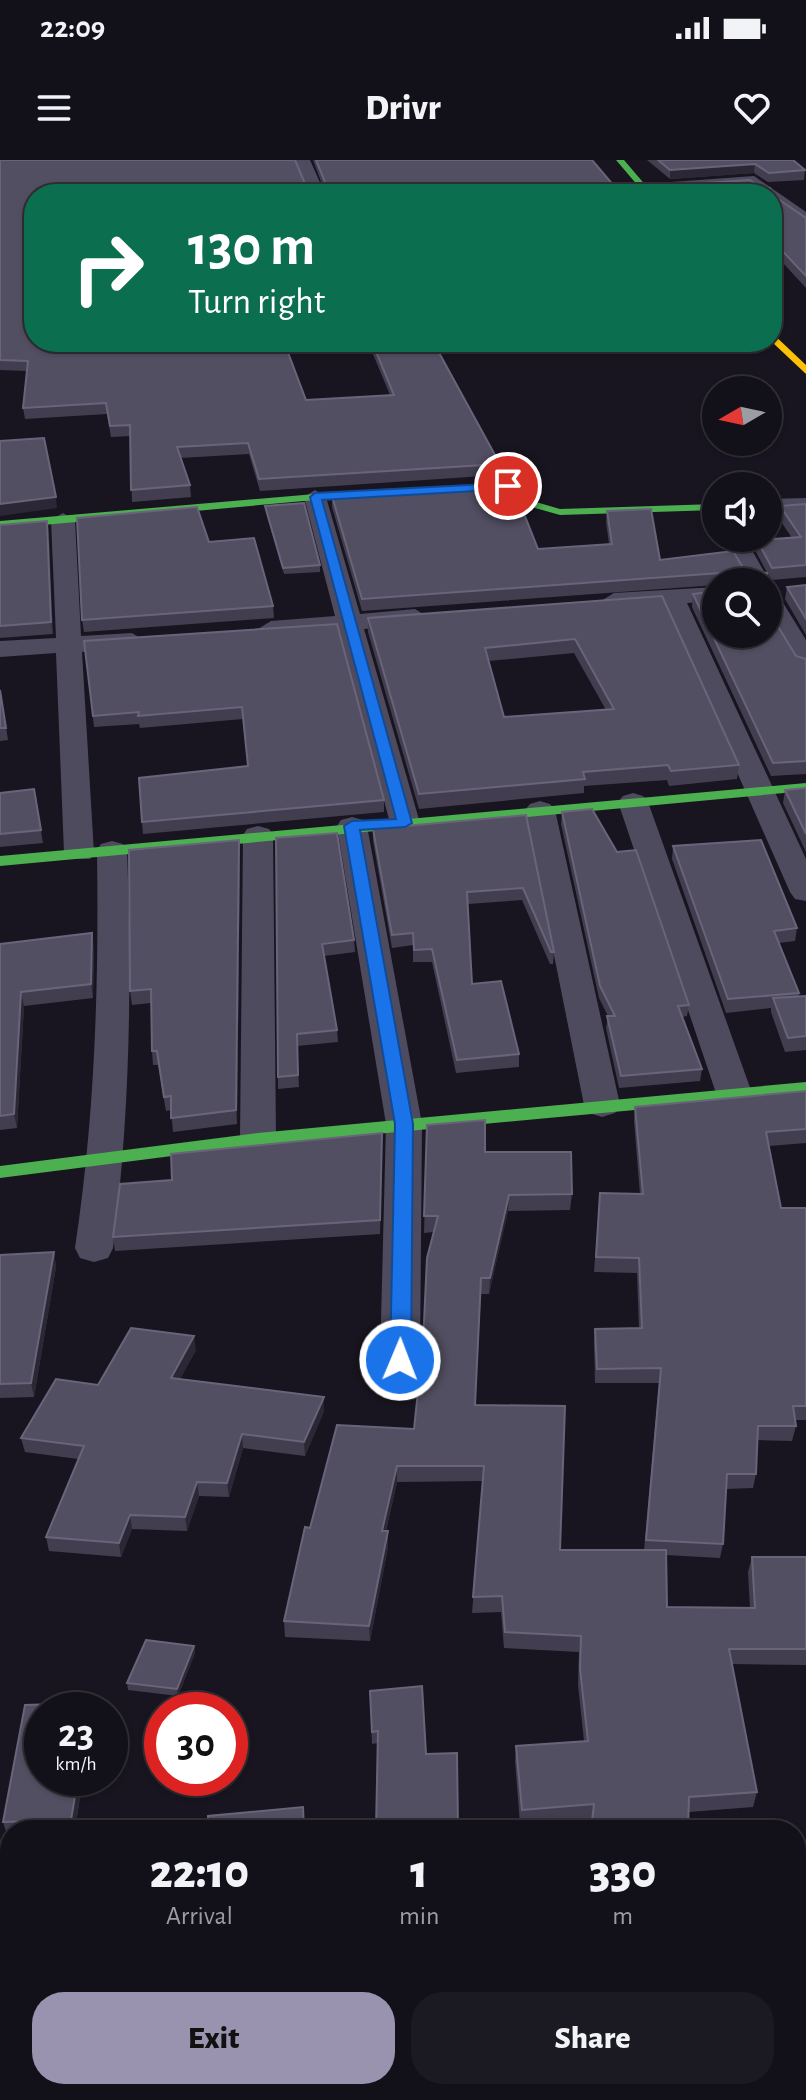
<!DOCTYPE html>
<style>
:root{--surface:#121018;--page:#1b1921;--text:#f1f3f6;--muted:#9c9da2;--line:#313037;--accent:#9993af}
body{margin:0;font-family:"Alegreya Sans",sans-serif;background:var(--page);color:var(--text);height:100vh;display:flex;flex-direction:column;font-size:30px;white-space:nowrap}
*{box-sizing:border-box;margin:0}
p{font-size:26px;color:var(--muted)}
.icon{flex:none;width:44px;height:44px;fill:none;stroke:currentColor;stroke-width:2;stroke-linecap:round;stroke-linejoin:round}
.map{position:relative;flex:1;overflow:hidden}
.drawer{position:absolute;left:0px;top:1660px;width:806px;height:280px;display:flex;flex-direction:column;background:var(--surface);border-radius:32px 32px 0 0;box-shadow:0 2px 6px #0004,0 0 0 2px var(--line)}
.drawer>*{flex:none}
.guide{position:absolute;left:24px;top:24px;width:758px;height:168px;border-radius:32px;box-shadow:0 2px 6px #0004,0 0 0 2px var(--line);background:#0b6e4f;color:#fff;overflow:hidden}
.needle{width:52px;rotate:261deg}
.buttons{position:absolute;left:702px;top:216px;display:grid;gap:16px}
.buttons a{display:grid;place-items:center;width:80px;height:80px;border-radius:50%;background:var(--surface);box-shadow:0 2px 6px #0004,0 0 0 2px var(--line);font-size:40px}
.speed{position:absolute;left:24px;top:1532px;display:flex;gap:16px;font-size:40px;font-weight:700;text-align:center}
.speed>*{display:grid;place-content:center;width:104px;height:104px;border-radius:50%;background:var(--surface);box-shadow:0 2px 6px #0004,0 0 0 2px var(--line);line-height:1}
.speed small{font-size:20px;font-weight:400}
.speed .limit{border:12px solid #d22;background:#fff;color:#111}
.pin{position:absolute;display:grid;place-items:center;width:68px;height:68px;color:#fff;margin:-34px;border:4px solid #fff;border-radius:50%;box-shadow:0 2px 8px #0007}
.me{position:absolute;width:88px;margin:-44px;rotate:1deg;stroke-linejoin:round;filter:drop-shadow(0 0 6px #0008)}
.turn{display:flex;align-items:center;gap:28px;height:168px;padding:0 32px;font-size:36px}
.turn .icon{width:104px;height:104px;stroke-width:2.5}
.turn b{display:block;font-size:56px;line-height:68px}
.eta{display:flex;justify-content:space-evenly;align-items:center;height:136px;text-align:center}
.eta b{font-size:48px;font-weight:800;line-height:56px}
.cta{display:flex;gap:16px;margin-top:auto;padding:16px 32px}
.cta a{flex:1;height:92px;border-radius:32px;background:var(--accent);color:#111;font-size:32px;font-weight:800;line-height:92px;text-align:center}
.cta a+a{background:var(--page);color:var(--text)}
.status{display:flex;justify-content:space-between;align-items:center;height:56px;padding:0 40px;background:var(--surface);direction:ltr}
.status svg{height:22px;fill:currentColor}
header{display:flex;justify-content:space-between;align-items:center;height:104px;padding:0 32px;background:var(--surface);font-size:36px;font-weight:800}
.map>svg:first-child{display:block}
.lines{fill:none;stroke-linecap:round;stroke-linejoin:round}
.street{fill:#4e4b5f;fill-rule:evenodd}
.fast{fill:#4caf50;fill-rule:evenodd}
.slow{fill:#ffc107;fill-rule:evenodd}
.wall{fill:#433e4f;fill-rule:evenodd}
.shaded-wall{fill:#2b2734}
.building{fill:#534f62;stroke:#69647a;stroke-width:2;fill-rule:evenodd}
.route{fill:#1a73e8;stroke:#114b97;stroke-width:2}
</style>
<div class="status"><b>22:09</b><svg viewBox="0 0 49 12"><path d="M0 12V9h3v3zM5 12V6h3v6zM10 12V3h3v9zM15 12V0h3v12zM26 1h20v11H26zM47 4h2v5h-2z"/></svg></div>
<header><svg class="icon" aria-label="menu" viewBox="0 0 24 24"><path d="M4 6h16M4 12h16M4 18h16"/></svg>Drivr<svg class="icon" aria-label="heart" viewBox="0 0 24 24"><path d="M12 20l-8-8c-3-5 5-10 8-4 3-6 11-1 8 4z"/></svg></header>
<div class="map">
<svg width="806" height="1940" viewBox="0 0 806 1940">
<rect width="100%" height="100%" fill="#181520"/>
<g class="lines">
<path class="street" d="M294,0H310L325,34H309Z
M754,16L806,52V65L772,42V34H761L750,26L644,34L636,29L644,24Z
M315,330L326,337L360,454L415,449L428,457L415,465L364,469L420,663L415,669H395L390,663L339,471L271,477L258,469L271,461L335,456L304,337Z
M806,338V352L768,353V339Z
M63,353L75,360L81,476L132,473L145,481L132,489L82,492L94,693L90,699H68L64,693L56,493L0,497V481L56,478L51,360Z
M721,378H745L770,422L768,425V422H746Z
M716,427V441L687,443L806,699V741L795,739L790,732L663,445L614,449L601,441L614,433Z
M768,431L777,433L806,480V509L797,507L768,459Z
M633,633L643,636L648,642L753,936L747,944L735,948L723,944L717,936L618,642L623,636Z
M540,641L550,644L555,650L620,945L615,953L602,957L589,953L584,945L525,650L530,644Z
M352,657L363,660L367,666L422,964L420,1200L414,1211L400,1216L386,1211L380,1200L386,964L337,666L341,660Z
M258,666L269,669L273,675L276,979L271,988L258,991L245,988L240,979L243,675L247,669Z
M112,681L123,684L127,690C132,823 130,955 113,1088L108,1098L94,1102L80,1098L75,1088C95,956 99,824 97,690L101,684Z"/>
<path class="fast" d="M616,0H624L653,34H645Z
M508,323L529,340L560,349L716,344V350L560,355L521,344L505,330L315,340L0,369V361L315,334Z
M806,623V631L0,706V696Z
M806,922V934L258,985L0,1018V1006L258,973Z"/>
<path class="slow" d="M772,173L806,205V214L772,182Z"/>
</g>
<path class="wall" d="M0,0L323,27L313,0H592L621,34H34V182H321L285,185L306,240L390,235L368,182H439L440,194L500,304L499,315L260,331L249,294L180,298L190,325L191,337L132,342L130,276L111,277L107,254L25,259L23,248L27,211L0,210Z
M647,0H793L805,10L804,20L768,22L754,13L670,19Z
M688,24L771,34H687Z
M772,35L806,58V128L772,91Z
M332,336L538,389L609,384L606,362L607,351L660,400L745,411L767,422H716V425L362,451L332,347Z
M806,344V417L771,420L756,392L757,380L792,378L778,357L780,346Z
M265,346L320,405V412L284,414L266,353Z
M47,361L53,474L0,478V365Z
M209,382L273,446L274,458L84,472L82,460Z
M806,425V475L785,439L787,427Z
M693,434L796,496L806,499V614L771,616L692,447Z
M662,436L739,605L737,619L669,626L667,620L584,626V633L419,649L368,472V458ZM574,493L606,550L504,557L488,501Z
M337,464L384,640V652L143,674L142,662L248,606L243,559L140,568L139,564L94,567L84,481Z
M0,529L8,580L0,581Z
M806,628V692L783,643L785,630Z
M34,629L43,683L0,687V633Z
M562,652L689,845L687,856L682,857L702,909L700,921L619,928L606,868L608,856L599,838L561,664Z
M526,655L554,792L553,804H550L522,740L468,744L472,824L519,894V907L456,913L432,802H413V785L392,788L373,681V669Z
M276,678L354,780L355,792L324,796L337,870L338,882L297,886L299,927L278,929Z
M673,686L797,768L795,781L779,783L799,833V836H806V890L785,892L771,852V848L726,853L672,699Z
M240,693L237,964L173,972L171,950L166,951L158,905H153L152,891L151,843L132,845L130,831Z
M0,784L94,787L93,838L24,846L17,968L0,970Z
M806,931V983L769,986L781,1048H806V1260H795L796,1266L792,1281L757,1280L756,1314L753,1328L726,1329L723,1384L720,1398L666,1395L667,1447L750,1448L748,1412L752,1397H806V1505L732,1504L757,1632L753,1647L689,1652L688,1670H591L592,1659L520,1664L515,1601L516,1586L584,1581L578,1525L579,1492L504,1488L501,1452L472,1453L483,1321L397,1322L386,1371H388V1387L370,1481L285,1477L284,1461L310,1368L414,1269L423,1184L433,1072L424,1073L427,965L572,1034L570,1050L508,1051L489,1134H481L475,1245L560,1390H644L659,1223H595L594,1183L595,1169L639,1168L637,1113L594,1112L600,1033L640,1034L634,961L635,947Z
M382,987L380,1074L115,1091L113,1077L172,1020Z
M54,1092L56,1107L34,1237L0,1238V1095Z
M196,1190L180,1219L324,1251L305,1296L243,1288L229,1337L199,1336L187,1371L132,1369L121,1397L49,1391L46,1377L78,1299L25,1292L21,1278L98,1225Z
M194,1486L195,1493L178,1536L128,1530L127,1523Z
M370,1531L426,1594L458,1670L378,1583L372,1584Z
M42,1618H83L75,1670H10V1675H7L3,1662Z
M796,1805L806,1940H794L793,1930H796Z"/>
<path class="shaded-wall" d="M755,4L754,13L670,19V10Z
M56,337L57,348L0,356V344Z
M47,361L49,373L53,474L51,462Z
M239,680L240,693L237,964L236,950Z
M92,773L94,787L93,838L91,824Z
M21,832L24,846L17,968L14,954Z
M509,1035L508,1051L489,1134L490,1118Z
M54,1092L56,1107L34,1237L31,1223Z
M194,1176L196,1190L173,1232L171,1218Z
M324,1237V1251L305,1296L304,1282Z
M242,1274L243,1288L229,1337L227,1323Z
M397,1306V1322L382,1386V1371Z
M197,1322L199,1336L187,1371L185,1357Z
M130,1355L132,1369L121,1397L119,1383Z
M388,1371V1387L370,1481L369,1466Z
M194,1486L195,1493L178,1536L177,1529Z
M78,1618H83L75,1670H74L71,1660Z"/>
<path class="building" d="M0,0H295L306,26L327,27L316,0H592L621,34H34V182H284L306,240L394,235L372,182H439L440,188L437,189L500,304L259,319L248,283L177,287L190,325L131,330L130,265L110,266L106,243L23,248L28,201L0,200Z
M658,0H793L805,10L769,13L755,4L670,10Z
M750,20L760,27L770,28L771,34H699L688,24Z
M772,35L806,58V116L772,80Z
M44,278L56,337L0,344V281Z
M500,327L519,341L538,389L612,384L607,351L651,349L660,400L733,391L745,411L767,413V422H720V413L362,439L332,336Z
M304,343L320,405L283,408L265,346Z
M806,344V405L772,408L757,380L801,377L780,346Z
M197,347L209,382L254,378L273,446L82,460L77,358Z
M47,361L51,462L0,466V365Z
M806,425V459L787,427Z
M716,431V474H768V450L796,496L806,499V601L773,603L693,434Z
M662,436L739,605L671,611L668,605L583,612L585,619L419,634L368,458ZM575,479L614,549L504,557L485,488Z
M337,464L384,640L142,662L139,618L248,606L242,547L138,556L139,552L93,556L84,481Z
M0,530L6,568H0Z
M806,628V674L785,630Z
M34,629L41,670L0,674V633Z
M592,649L617,692L636,690L689,845L678,846L702,909L621,916L607,856H615L600,826L562,652Z
M526,655L554,792H551L523,728L467,732L472,824L501,821L519,894L457,900L432,789L414,790L413,773L392,775L373,669Z
M337,673L354,780L322,784L337,870L297,874L298,915L278,917L276,678Z
M239,680L236,950L171,958V936L164,937L157,891H152L151,829L130,831L129,690Z
M761,680L797,768L774,771L799,833L728,839L673,686Z
M92,773L91,824L21,832L14,954L0,956V784Z
M806,836V876L788,878L773,838Z
M806,931V969L766,972L781,1048H806V1246H793L796,1266H758L756,1314H727L723,1384L646,1380L661,1208L597,1209L595,1169L642,1168L639,1098L596,1097L600,1033L643,1034L635,947Z
M485,960V992H571L572,1034L509,1035L490,1118H481L475,1245L565,1246L560,1390H666L667,1447L755,1448L752,1397H806V1489H729L757,1632L689,1637L688,1670H591L594,1644L522,1650L516,1586L588,1581L580,1509L581,1476L505,1472L502,1436L473,1437L484,1306H397L382,1371H388L369,1466L284,1461L305,1367L310,1368L337,1265L414,1269L423,1184L427,1098L438,1056H424L427,965Z
M382,973L380,1060L113,1077L120,1024L172,1020L171,994Z
M54,1092L31,1223L0,1224V1095Z
M131,1168L194,1176L171,1218L324,1237L304,1282L242,1274L227,1323L197,1322L185,1357L130,1355L119,1383L46,1377L84,1286L21,1278L56,1219L98,1225Z
M146,1480L194,1486L177,1529L127,1523Z
M422,1526L426,1594L457,1593L458,1670H376L378,1571L372,1572L370,1531Z
M90,1543L89,1550H42V1618H78L71,1660L3,1662L25,1545Z
M303,1647L304,1670H208V1656Z
M796,1805H806V1940H802L796,1892Z"/>
<path class="route" d="M508,323L512,329L322,340L412,663L405,667L360,670L413,964L411,1200L400,1208L390,1200L395,964L344,666L352,661L396,659L310,337L315,333Z"/>
</svg>
<div class="buttons">
<a><svg class="needle" viewBox="-14 -14 28 28"><path d="M0-13l5 13h-10z" fill="#e53935"/><path d="M0 13l5-13h-10z" fill="#9c9da2"/></svg></a>
<a><svg class="icon" aria-label="sound" viewBox="0 0 24 24"><path d="M4 9h4l5-4v14l-5-4H4zM17 9q2 3 0 6"/></svg></a>
<a><svg class="icon" aria-label="search" viewBox="0 0 24 24"><circle cx="10" cy="10" r="6"/><path d="M15 15l6 6"/></svg></a>
</div>
<div class="speed"><div>23<small>km/h</small></div><div class="limit">30</div></div>
<div class="pin" style="left:508px;top:326px;background:#d93025"><svg class="icon" aria-label="arrive" viewBox="0 0 24 24"><path d="M6 21V4h12l-3 4 3 4H6"/></svg></div>
<svg class="me" style="left:400px;top:1200px" viewBox="-20 -20 40 40"><circle r="17" fill="#1a73e8" stroke="#fff" stroke-width="3"/><path d="M0-11L8 9 0 5-8 9z" fill="#fff"/></svg>
<div class="guide">
<div class="turn"><svg class="icon" aria-label="right" viewBox="0 0 24 24"><path d="M7 20v-9h11M14 6l5 5-5 5"/></svg><div><b>130 m</b>Turn right</div></div>
</div>
<section class="drawer">
<div class="eta">
<div><b>22:10</b><p>Arrival</p></div>
<div><b>1</b><p>min</p></div>
<div><b>330</b><p>m</p></div>
</div>
<div class="cta"><a>Exit</a><a>Share</a></div>
</section>
</div>
